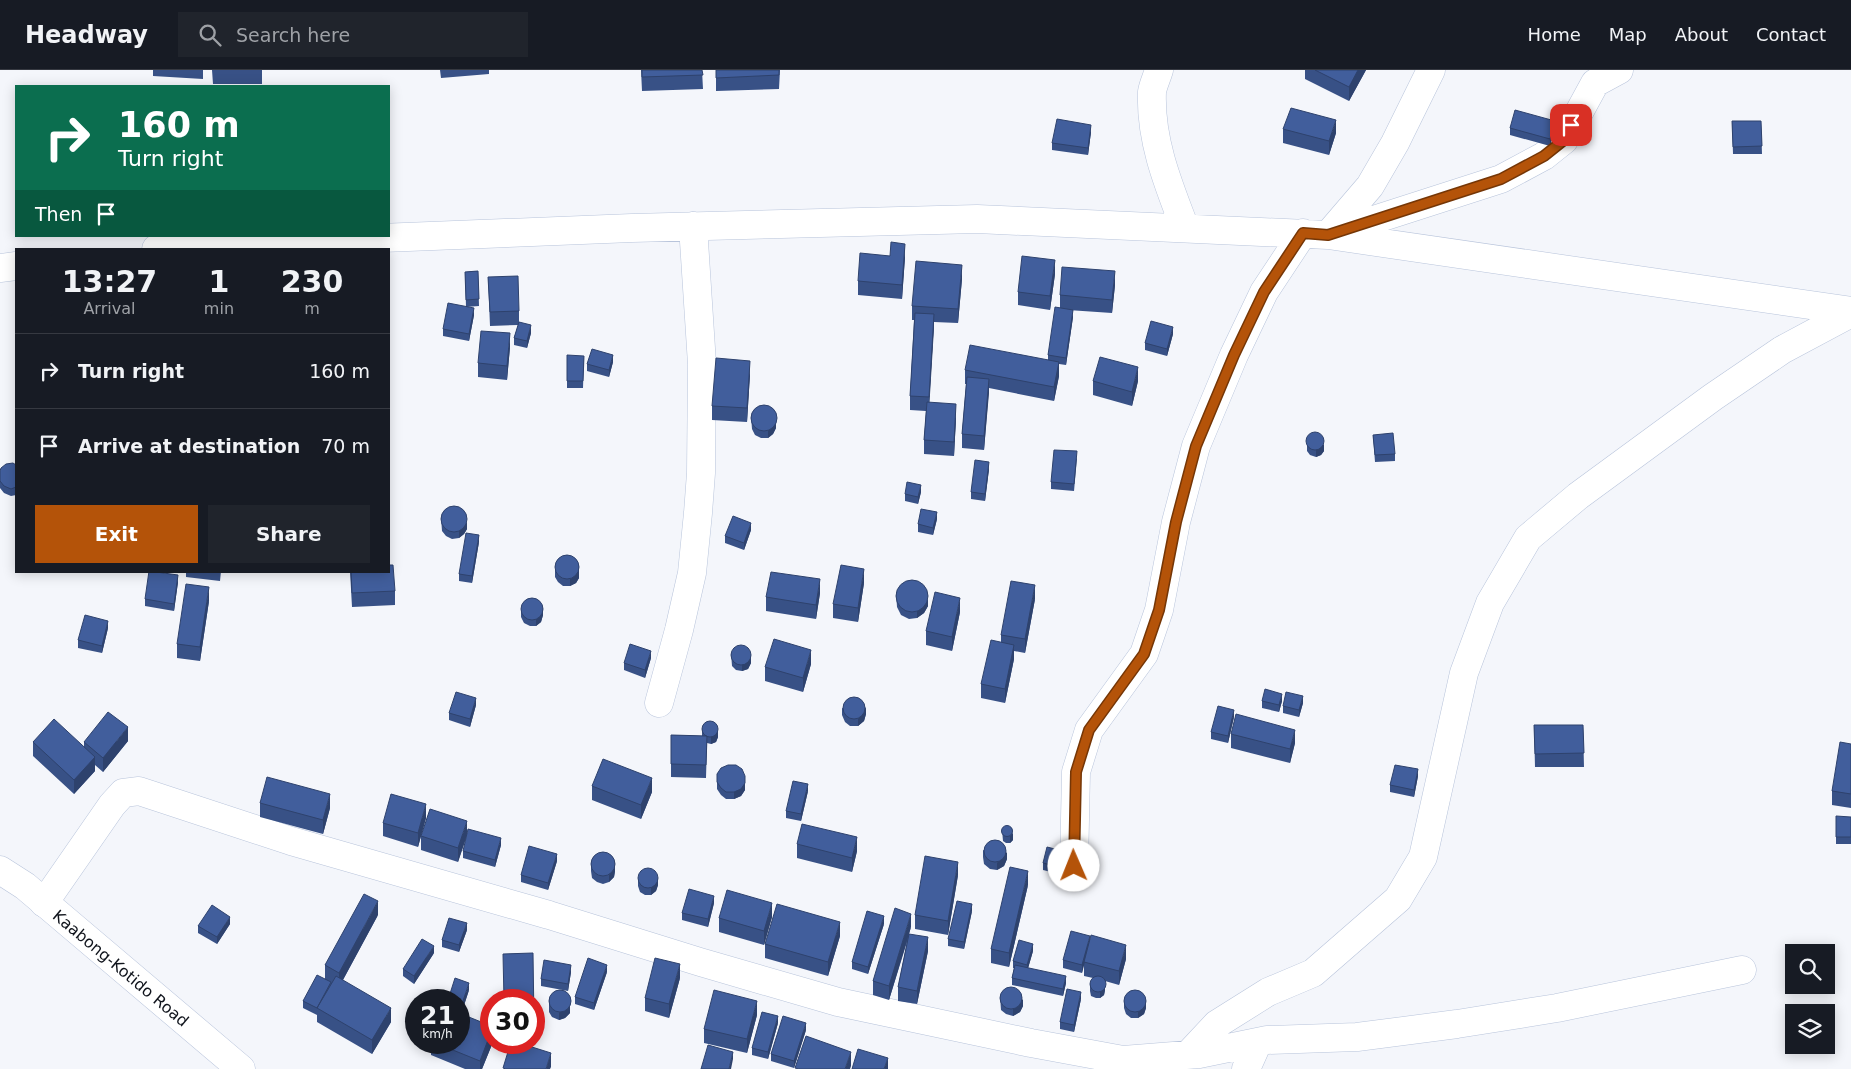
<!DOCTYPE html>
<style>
:root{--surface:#171b24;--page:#20242c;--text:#f1f3f6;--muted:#9ea1a6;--line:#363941;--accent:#b45309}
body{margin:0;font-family:"DejaVu Sans",sans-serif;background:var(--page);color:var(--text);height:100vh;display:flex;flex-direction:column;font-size:19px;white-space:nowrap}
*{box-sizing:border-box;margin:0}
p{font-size:16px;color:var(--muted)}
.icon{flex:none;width:28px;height:28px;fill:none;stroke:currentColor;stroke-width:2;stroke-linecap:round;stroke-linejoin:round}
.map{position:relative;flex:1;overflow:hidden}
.side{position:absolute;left:15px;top:178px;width:375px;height:325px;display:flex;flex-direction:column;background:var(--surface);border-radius:0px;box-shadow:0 2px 12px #0003}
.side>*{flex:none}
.guide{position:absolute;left:15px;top:15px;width:375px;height:152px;border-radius:0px;box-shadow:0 2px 12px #0003;background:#0b6e4f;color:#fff;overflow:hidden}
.tools{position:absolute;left:1785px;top:874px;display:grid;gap:10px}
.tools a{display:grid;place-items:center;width:50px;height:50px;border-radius:0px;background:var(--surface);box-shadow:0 2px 12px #0003;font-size:25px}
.speed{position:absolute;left:405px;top:919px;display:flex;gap:10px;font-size:25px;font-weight:700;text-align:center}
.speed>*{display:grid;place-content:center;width:65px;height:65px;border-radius:50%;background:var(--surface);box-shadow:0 2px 12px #0003;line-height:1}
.speed small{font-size:12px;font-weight:400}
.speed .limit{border:8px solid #d22;background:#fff;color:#111}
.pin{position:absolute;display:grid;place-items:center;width:42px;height:42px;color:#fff;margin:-21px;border-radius:10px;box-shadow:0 2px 8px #0006}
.me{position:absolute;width:55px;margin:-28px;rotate:359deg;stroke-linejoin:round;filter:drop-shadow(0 0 4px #0008)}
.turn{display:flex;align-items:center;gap:18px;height:105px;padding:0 20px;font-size:22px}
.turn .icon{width:65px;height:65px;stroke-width:2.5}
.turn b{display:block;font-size:35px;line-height:42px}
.then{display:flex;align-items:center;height:48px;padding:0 20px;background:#0003;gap:10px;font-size:19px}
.eta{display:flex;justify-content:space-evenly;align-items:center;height:85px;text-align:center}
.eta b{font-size:30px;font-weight:600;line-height:35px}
.cta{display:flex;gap:10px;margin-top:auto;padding:10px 20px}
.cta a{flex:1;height:58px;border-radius:0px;background:var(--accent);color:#fff;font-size:20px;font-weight:600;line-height:58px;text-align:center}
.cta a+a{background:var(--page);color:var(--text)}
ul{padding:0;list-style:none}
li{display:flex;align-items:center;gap:15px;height:75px;padding:0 20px;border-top:1px solid var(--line)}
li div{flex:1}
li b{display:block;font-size:19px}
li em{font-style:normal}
header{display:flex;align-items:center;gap:30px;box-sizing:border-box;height:70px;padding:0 25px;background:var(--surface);border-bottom:1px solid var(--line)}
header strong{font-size:24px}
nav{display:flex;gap:28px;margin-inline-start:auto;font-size:18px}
.search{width:350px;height:45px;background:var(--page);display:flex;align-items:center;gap:12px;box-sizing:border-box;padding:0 18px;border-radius:0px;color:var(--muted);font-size:19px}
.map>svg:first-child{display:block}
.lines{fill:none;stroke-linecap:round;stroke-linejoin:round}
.street-casing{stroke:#b8c4db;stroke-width:29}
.secondary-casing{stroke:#b8c4db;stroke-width:29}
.street{stroke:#fff;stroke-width:28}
.secondary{stroke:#fff;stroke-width:28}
.wall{fill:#385186}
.shaded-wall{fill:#2e426d}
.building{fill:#415e9c;stroke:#2e426d}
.route-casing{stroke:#753606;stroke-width:12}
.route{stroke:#b45309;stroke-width:9}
.labels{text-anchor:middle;stroke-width:5;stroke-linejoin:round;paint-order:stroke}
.street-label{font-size:16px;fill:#10141c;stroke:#fff}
</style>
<header>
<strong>Headway</strong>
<div class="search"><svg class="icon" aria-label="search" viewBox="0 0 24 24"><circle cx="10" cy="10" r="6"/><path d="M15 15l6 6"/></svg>Search here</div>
<nav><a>Home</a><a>Map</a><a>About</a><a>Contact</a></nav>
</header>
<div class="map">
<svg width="1851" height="999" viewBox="0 0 1851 999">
<rect width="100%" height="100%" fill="#f4f6fb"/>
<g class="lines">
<g class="street-casing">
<path id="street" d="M1159,0C1157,7 1153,15 1152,22C1150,70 1168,114 1185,158
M1333,163L1501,109L1544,86L1564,70L1595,13L1619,0
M1328,165L1370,116L1395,73L1431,0
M156,179L181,176L632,158L977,149L1328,165L1851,241
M0,198L16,196
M659,633L679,560L692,503L698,443L701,403L702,294L693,156
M1074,796L1076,702L1089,660L1144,584L1159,540L1176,452L1196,376L1234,285L1264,222L1303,163
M44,833L112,735L123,723L139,721L291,771L549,845L700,892L838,932L1031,973L1123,990L1199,984L1267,970L1357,967L1457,954L1557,938L1742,900
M1188,985L1217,954L1268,922L1313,903L1398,829L1423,787L1464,603L1490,533L1528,468L1578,426L1713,327L1782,280L1851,243
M1246,999L1258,972"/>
</g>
<g class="secondary-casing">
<path id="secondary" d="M0,800L25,816L241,999"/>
</g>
<use href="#street" class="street"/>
<use href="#secondary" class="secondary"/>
</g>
<path class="wall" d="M153,0H203V9L153,6Z
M212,0H262V14H213Z
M440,0H489V4L441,8Z
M641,0H702L703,19L642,21Z
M716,0H780L779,19L716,21Z
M1305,0H1366L1349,31L1305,9Z
M1732,51H1761L1762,84H1733Z
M1510,58H1555L1550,76L1510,65Z
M1283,59L1336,63L1329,85L1283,73Z
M1091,62L1088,85L1052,80V73Z
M905,187L902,229L858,225V211Z
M478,201L479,236L466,237L474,245L469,271L443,266V259L466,237L465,202Z
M1055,204L1050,240L1018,235V222Z
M488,207L519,241V252L531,263L527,278L514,275V268L518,255L490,256Z
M962,209L958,253L934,252L929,332L956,348L954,386L924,384V370L926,341L910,340V326L914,250H912V236Z
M1115,215L1112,243L1068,240L1073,247L1066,295L1059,294V306L1054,331L989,318L984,380L962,378V364L966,314H965V300L1048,290V285L1060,238V225Z
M1173,264L1167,286L1145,280V273Z
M510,277L507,310L478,307V293Z
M584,286L583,318H567V311Z
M613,292L609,307L587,301V294Z
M750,304L747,352L712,350V336Z
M1093,311H1138L1132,336L1093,325Z
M751,346L776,358L773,364L768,368H761L755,365L752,359Z
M1373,365L1395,384V391L1375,392Z
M1307,369L1324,381L1321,385L1316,387L1310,385L1307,381Z
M1077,388L1074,421L1051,419V412Z
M16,395V425L11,426L4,423L0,418V401Z
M989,399L985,431L971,429V422Z
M921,422L918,434L905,431V424Z
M441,447L467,459L464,464L459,468L452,469L446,466L442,461Z
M937,449L933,465L918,462V454Z
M751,460L744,480L725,473V466Z
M479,472L472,513L459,511V504Z
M555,500L579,501V508L576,513L570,516H563L558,512L555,507Z
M186,501H221L220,511L186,507Z
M350,501L395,521V535L352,537Z
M178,512L174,541L145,536V529Z
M864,513L858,552L833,548V534Z
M896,522L928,536L924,543L917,548L909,549L901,545L897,537Z
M820,523L816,549L766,541V527Z
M1035,529L1025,583L1014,581V589L1005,633L981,628V614L1001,572V565Z
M209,531L200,591L177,588V574Z
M521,540L543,545L541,552L536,556H530L524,553L521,547Z
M960,542L952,581L926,575V561Z
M108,558L102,583L78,578V570Z
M731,583L751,593L748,599L742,601L736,600L732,596Z
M651,588L645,608L624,600V593Z
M811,594L803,622L765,611V597Z
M1262,631H1282L1279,642L1262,638Z
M1303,633L1299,647L1283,643V636Z
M476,635L470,657L449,650V643Z
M842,638L866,644L864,651L858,656H850L845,652L842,645Z
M1234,647L1228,673L1211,669V662Z
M1534,655H1583L1584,697H1535Z
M702,658L718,667L716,672L711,674L707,673L706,708L671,707V665L702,666Z
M1231,664L1295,673L1290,693L1231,678Z
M128,671L103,702L95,695V701L74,724L33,686V672L84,677V672Z
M1851,674V738L1832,735V721Z
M717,704L745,720L741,726L734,729H726L721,725L717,719Z
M1418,706L1414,727L1390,722V715Z
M592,716L652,722L641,749L592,730Z
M808,721L801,751L786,748V741Z
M260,733L330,738L323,764L260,747Z
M1851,747V774H1836V767Z
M426,748L418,777L383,766V753Z
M1012,758L1013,770L1010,773H1006L1003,771L1002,760Z
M467,765L458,792L421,780V766Z
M797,774L857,781L852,802L797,788Z
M501,775L495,797L463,788V781Z
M983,780L1007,789L1004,796L997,800L990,799L984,794L983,787Z
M1063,788L1059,804L1043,800V793Z
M557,791L548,820L521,812V805Z
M591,794L615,801L614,807L609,812L603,814L597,812L592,808L591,801Z
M958,805L948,865L915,859V845Z
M638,809L658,815L656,821L651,825H645L640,822L638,816Z
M1028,815L1009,897L991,893V879Z
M714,833L708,857L682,850V843Z
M972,841L964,879L948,876V869Z
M378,845L343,910L391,952L372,984L317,952V945L303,938V931L325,909V895Z
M772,847L764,875L719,862V848Z
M230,854L217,874L198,863V856Z
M884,854L868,904L852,899V892Z
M911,857L909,864L928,881L917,934L898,931V917L907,872L889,930L873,925V911Z
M467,860L459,882L442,877V870Z
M840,866L828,906L765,888V874Z
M1090,872L1126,889L1119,915L1105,911V920L1104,925L1100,928H1096L1091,926L1090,921V914L1093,908L1084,906V893L1082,903L1063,898V890Z
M1033,881L1028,898L1066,913L1063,926L1012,915V908L1014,898H1013V891Z
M434,883L414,914L403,906V899Z
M571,902L568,921L541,916V909Z
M607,902L594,940L575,934V927Z
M680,908L669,948L645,941V928Z
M469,920L461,944L491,972H493L482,999H465L431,985V972H459V930Z
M1000,926L1023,936L1020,942L1013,946L1006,944L1001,940Z
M549,928L570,943L565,948L559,950L552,947L549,942Z
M1081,929L1074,962L1060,959V952Z
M1124,931L1146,938L1144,944L1138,948H1131L1126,944L1124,938Z
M757,945L747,983L704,973V959Z
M778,953L768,989L752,985V978Z
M806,960L794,998L771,991V984Z"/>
<path class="shaded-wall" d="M1358,0H1366L1349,31V17Z
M1336,50V63L1329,85V71Z
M1555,51V58L1550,76V69Z
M1091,55V62L1088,85V78Z
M905,174V187L902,229V215Z
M1055,190V204L1050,240V226Z
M962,195V209L958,253V239Z
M1115,201V215L1112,243V230Z
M474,238V245L469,271V264Z
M1073,240V247L1066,295V288Z
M934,244V258L929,341V327Z
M531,255V263L527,278V271Z
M1173,257V264L1167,286V279Z
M510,263V277L507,310V296Z
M613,285V292L609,307V300Z
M750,291V304L747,352V338Z
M1059,292V306L1054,331V317Z
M1138,297V311L1132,336V322Z
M989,309V323L984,380V366Z
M956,334V348L954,386V372Z
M776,351V358L773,364L768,368V361Z
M1324,374V381L1321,385L1316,387V380Z
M989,392V399L985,431V424Z
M921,415V422L918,434V427Z
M937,442V449L933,465V458Z
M467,452V459L464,464L459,468V461Z
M751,453V460L744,480V473Z
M479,465V472L472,513V506Z
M579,494V508L576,513L570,516V509Z
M864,499V513L858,552V538Z
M178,505V512L174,541V534Z
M820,509V523L816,549V535Z
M1035,515V529L1025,583V569Z
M209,517V531L200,591V577Z
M960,528V542L952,581V567Z
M928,529V536L924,543L917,548V541Z
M543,538V545L541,552L536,556V549Z
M108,551V558L102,583V576Z
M1014,575V589L1005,633V619Z
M811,580V594L803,622V608Z
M651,581V588L645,608V600Z
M751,586V593L748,599L742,601V594Z
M1282,624V631L1279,642V635Z
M1303,626V633L1299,647V640Z
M476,628V635L470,657V649Z
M866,637V644L864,651L858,656V649Z
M1234,640V647L1228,673V666Z
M128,657V671L103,702V688Z
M718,660V667L716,672L711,674V667Z
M1295,660V673L1290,693V679Z
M95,687V701L74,724V710Z
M1418,699V706L1414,727V720Z
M652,708V722L641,749V735Z
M745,713V720L741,726L734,729V722Z
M808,714V721L801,751V744Z
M330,724V738L323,764V750Z
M426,734V748L418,777V763Z
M467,751V765L458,792V778Z
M1013,763V770L1010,773V766Z
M857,767V781L852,802V788Z
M501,768V775L495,797V790Z
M1063,781V788L1059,804V797Z
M1007,782V789L1004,796L997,800V793Z
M557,784V791L548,820V813Z
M958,792V805L948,865V851Z
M615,794V801L614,807L609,812V805Z
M1028,801V815L1009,897V883Z
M658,808V815L656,821L651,825V818Z
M714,826V833L708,857V849Z
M378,831V845L339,917V903Z
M772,833V847L764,875V861Z
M972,834V841L964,879V872Z
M911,844V857L889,930V916Z
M884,846V854L868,904V897Z
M230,847V854L217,874V867Z
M840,852V866L828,906V892Z
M467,853V860L459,882V875Z
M1090,866V873L1082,903V895Z
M928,867V881L917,934V921Z
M1033,874V881L1027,902V895Z
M1126,875V889L1119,915V901Z
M434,876V883L414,914V906Z
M680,894V908L669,948V934Z
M571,895V902L568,921V914Z
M607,895V902L594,940V933Z
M1066,906V913L1063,926V919Z
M469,913V920L459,951V944Z
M1105,913V920L1104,925L1100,928V921Z
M1081,922V929L1074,962V955Z
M570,929V943L565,948L559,950V943Z
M1023,929V936L1020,942L1013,946V939Z
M1146,930V938L1144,944L1138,948V941Z
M757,931V945L747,983V969Z
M391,938V952L372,984V970Z
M778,946V953L768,989V982Z
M806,953V960L794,998V991Z
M491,962V972H493L482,999H480V991Z
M733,982V989L731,999H729Z
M851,982V996L850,999H845Z
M551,983V997L550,999H546Z
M888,988V999H884Z"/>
<path class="building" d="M642,0H702L703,5L642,7Z
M716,0H779V5L716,8Z
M1315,0H1358L1349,17Z
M1291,38L1336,50L1329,71L1283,59Z
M1515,40L1555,51L1550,69L1510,58Z
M1057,49L1091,55L1088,78L1052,73Z
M1732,51H1761L1762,76L1733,77Z
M891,172L905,174L902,215L858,211L860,183L890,186Z
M1022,186L1055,190L1050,226L1018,222Z
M916,191L962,195L958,239L912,236Z
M1062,197L1115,201L1112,230L1060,225Z
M478,201L479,229L466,230L465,202Z
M518,206L519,241L490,242L488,207Z
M448,233L474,238L469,264L443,259Z
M1055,237L1073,240L1066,288L1048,285Z
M915,243L934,244L929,327L910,326Z
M1151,251L1173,257L1167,279L1145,273Z
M519,252L531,255L527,271L514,268Z
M481,261L510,263L507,296L478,293Z
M970,275L1059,292L1054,317L965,300Z
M592,279L613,285L609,300L587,294Z
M567,285L584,286L583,311H567Z
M1100,287L1138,297L1132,322L1093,311Z
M716,288L750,291L747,338L712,336Z
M967,307L989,309L984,366L962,364Z
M927,332L956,334L954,372L924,370Z
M751 348a13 13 0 1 1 26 0a13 13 0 1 1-26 0Z
M1306 371a9 9 0 1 1 18 0a9 9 0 1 1-18 0Z
M1393,363L1395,384L1375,385L1373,365Z
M1054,380L1077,381L1074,414L1051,412Z
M975,390L989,392L985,424L971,422Z
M13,393L16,395V417L11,419L4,416L0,411V401L1,398L6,394Z
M907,412L921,415L918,427L905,424Z
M441 449a13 13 0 1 1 26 0a13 13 0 1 1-26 0Z
M921,439L937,442L933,458L918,454Z
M733,446L751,453L744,473L725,466Z
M466,463L479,465L472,506L459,504Z
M555 497a12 12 0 1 1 24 0a12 12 0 1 1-24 0Z
M389,495H393L395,521L352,523L351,501H389Z
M841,495L864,499L858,538L833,534Z
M149,501L178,505L174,534L145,529Z
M771,502L820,509L816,535L766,527Z
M896 526a16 16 0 1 1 32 0a16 16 0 1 1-32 0Z
M1011,511L1035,515L1025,569L1001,565Z
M186,514L209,517L200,577L177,574Z
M935,522L960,528L952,567L926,561Z
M521 539a11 11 0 1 1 22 0a11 11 0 1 1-22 0Z
M85,545L108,551L102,576L78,570Z
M774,569L811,580L803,608L765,597Z
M991,570L1014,575L1005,619L981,614Z
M630,574L651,581L645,600L624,593Z
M731 585a10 10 0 1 1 20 0a10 10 0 1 1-20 0Z
M1265,619L1282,624L1279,635L1262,631Z
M456,622L476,628L470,649L449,643Z
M1286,622L1303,626L1299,640L1283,636Z
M843 638a11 11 0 1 1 22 0a11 11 0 1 1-22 0Z
M1218,636L1234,640L1228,666L1211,662Z
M108,642L128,657L103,688L84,672Z
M1236,644L1295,660L1290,679L1231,664Z
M54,649L95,687L74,710L33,672Z
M702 659a8 8 0 1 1 16 0a8 8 0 1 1-16 0Z
M1534,655H1583L1584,683L1535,684Z
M671,665L707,666L706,695L671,694Z
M1840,672L1851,674V724L1832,721Z
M603,689L652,708L641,735L592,716Z
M728,695H736L742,699L745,706V713L741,719L734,722H726L721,718L717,712V704L721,698Z
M1395,695L1418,699L1414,720L1390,715Z
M267,707L330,724L323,750L260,733Z
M793,711L808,714L801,744L786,741Z
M391,724L426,734L418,763L383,753Z
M430,739L467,751L458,778L421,766Z
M1836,746L1851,747V767H1836Z
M802,754L857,767L852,788L797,774Z
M1001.5 761a5.5 5.5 0 1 1 11 0a5.5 5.5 0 1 1-11 0Z
M468,759L501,768L495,790L463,781Z
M984 781a11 11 0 1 1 22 0a11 11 0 1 1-22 0Z
M529,776L557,784L548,813L521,805Z
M1047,777L1063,781L1059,797L1043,793Z
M591 794a12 12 0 1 1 24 0a12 12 0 1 1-24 0Z
M925,786L958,792L948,851L915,845Z
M1010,797L1028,801L1009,883L991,879Z
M638 808a10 10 0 1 1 20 0a10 10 0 1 1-20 0Z
M689,819L714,826L708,849L682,843Z
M727,820L772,833L764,861L719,848Z
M364,824L378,831L339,903L325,895Z
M957,831L972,834L964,872L948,869Z
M777,834L840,852L828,892L765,874Z
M212,835L230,847L217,867L198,856Z
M895,838L911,844L889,916L873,911Z
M867,841L884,846L868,897L852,892Z
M449,848L467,853L459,875L442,870Z
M1071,861L1090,866L1082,895L1063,890Z
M909,864L928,867L917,921L898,917Z
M1091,865L1126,875L1119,901L1084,892Z
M422,869L434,876L414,906L403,899Z
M1019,870L1033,874L1027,895L1013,891Z
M533,883L534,952V930H504L503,884Z
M588,888L607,895L594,933L575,927Z
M655,888L680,894L669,934L645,928Z
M544,890L571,895L568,914L541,909Z
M1015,895L1066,906L1063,919L1012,908Z
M317,905L331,912L317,938L303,931Z
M336,906L391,938L372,970L317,938Z
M1090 914a8 8 0 1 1 16 0a8 8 0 1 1-16 0Z
M455,908L469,913L459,943V930H448Z
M1000 928a11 11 0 1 1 22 0a11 11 0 1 1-22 0Z
M1067,919L1081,922L1074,955L1060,952Z
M714,920L757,931L747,969L704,959Z
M549 931a11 11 0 1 1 22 0a11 11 0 1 1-22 0Z
M1124 931a11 11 0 1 1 22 0a11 11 0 1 1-22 0Z
M762,942L778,946L768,982L752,978Z
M459,943L491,956V962L480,991L433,972H459Z
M783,946L806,953L794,991L771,984Z
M806,966L851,982L845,999H799L795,998Z
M511,972H516L551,983L546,999H506L503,998Z
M708,975L733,982L729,999H701Z
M858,979L888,988L884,999H852Z"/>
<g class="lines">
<g class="route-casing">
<path id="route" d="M1074,796L1076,702L1089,660L1144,584L1159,540L1176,452L1196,376L1234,285L1264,222L1303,163L1328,165L1501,109L1544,86L1564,70L1571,55"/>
</g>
<use href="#route" class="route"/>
</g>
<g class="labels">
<g class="street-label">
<text transform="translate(121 898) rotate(40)" y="6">Kaabong-Kotido Road</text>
</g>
</g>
</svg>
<div class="tools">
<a><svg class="icon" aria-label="search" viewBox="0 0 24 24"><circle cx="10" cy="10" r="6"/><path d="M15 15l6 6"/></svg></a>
<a><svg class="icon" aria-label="layers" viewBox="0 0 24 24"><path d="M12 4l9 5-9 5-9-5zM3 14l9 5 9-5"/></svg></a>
</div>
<div class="speed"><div>21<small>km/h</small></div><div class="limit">30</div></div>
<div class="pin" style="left:1571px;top:55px;background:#d93025"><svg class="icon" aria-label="arrive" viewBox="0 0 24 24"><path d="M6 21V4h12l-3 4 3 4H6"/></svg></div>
<svg class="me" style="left:1074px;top:796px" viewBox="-20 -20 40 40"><circle r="19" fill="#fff"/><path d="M0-13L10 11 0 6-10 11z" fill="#b45309"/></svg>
<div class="guide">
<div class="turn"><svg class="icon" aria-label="right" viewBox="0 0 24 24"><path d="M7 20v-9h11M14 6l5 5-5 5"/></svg><div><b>160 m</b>Turn right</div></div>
<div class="then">Then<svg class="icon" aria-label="arrive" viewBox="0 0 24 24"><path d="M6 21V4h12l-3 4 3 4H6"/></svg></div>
</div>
<section class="side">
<div class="eta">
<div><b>13:27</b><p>Arrival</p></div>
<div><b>1</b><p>min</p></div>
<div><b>230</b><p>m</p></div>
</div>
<ul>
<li><svg class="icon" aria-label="right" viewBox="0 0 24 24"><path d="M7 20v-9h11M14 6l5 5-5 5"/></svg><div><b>Turn right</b></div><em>160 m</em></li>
<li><svg class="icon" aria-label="arrive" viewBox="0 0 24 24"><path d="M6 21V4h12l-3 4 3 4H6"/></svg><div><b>Arrive at destination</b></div><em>70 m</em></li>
</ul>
<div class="cta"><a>Exit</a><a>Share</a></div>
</section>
</div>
